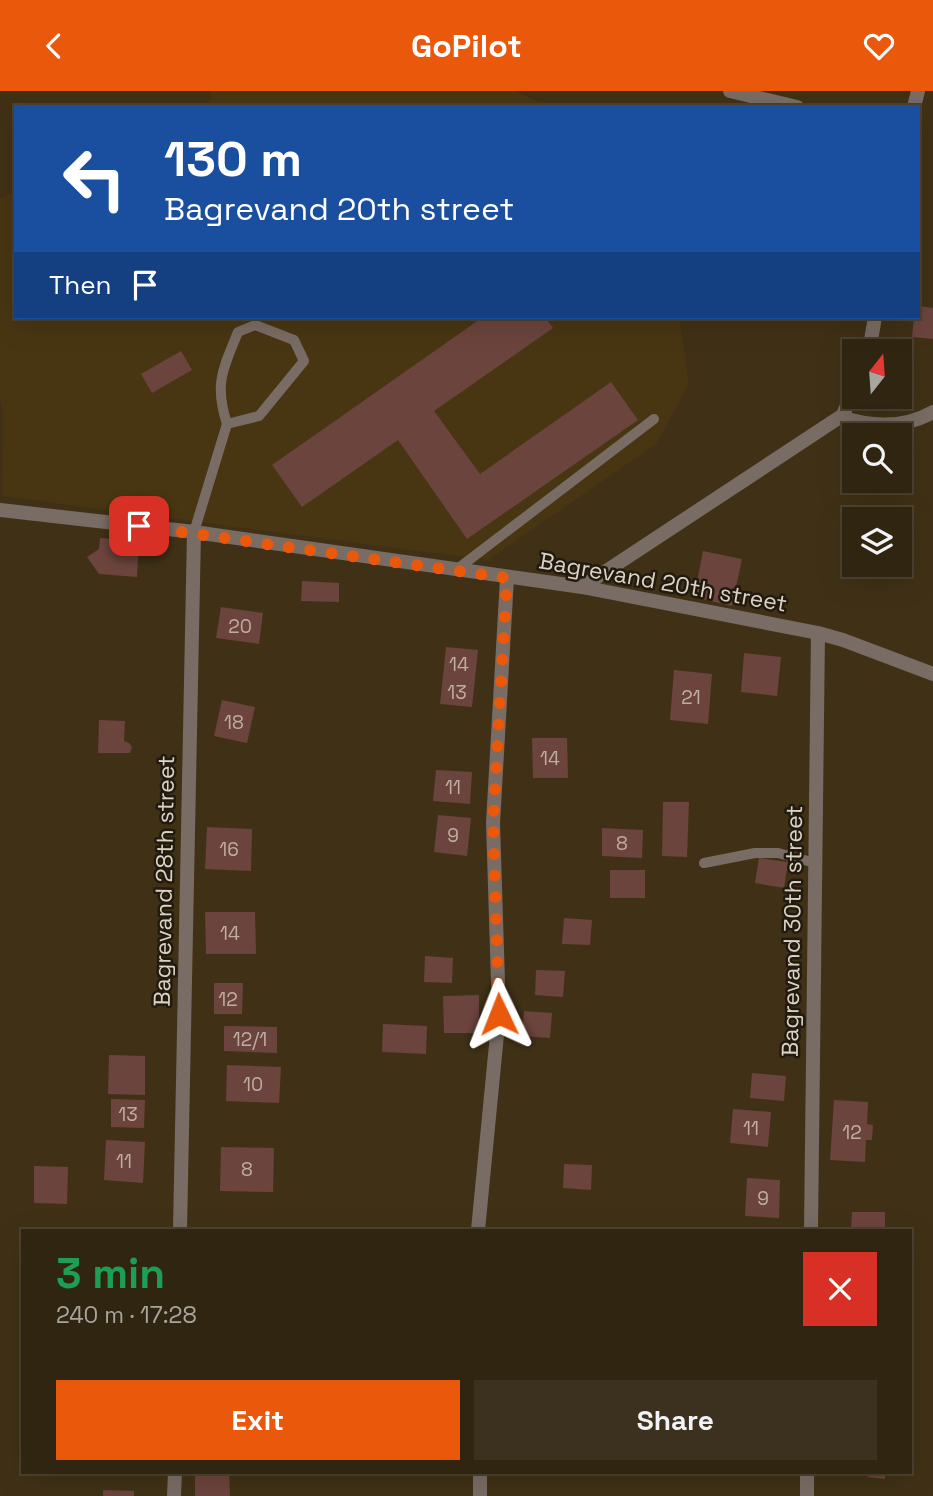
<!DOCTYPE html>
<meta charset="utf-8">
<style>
:root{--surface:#302510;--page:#3c311e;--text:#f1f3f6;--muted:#a8a59f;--line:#4b4230;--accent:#ea580c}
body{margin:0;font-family:"Space Grotesk",sans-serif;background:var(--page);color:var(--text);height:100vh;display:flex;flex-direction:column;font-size:26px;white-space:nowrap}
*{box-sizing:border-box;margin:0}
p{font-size:23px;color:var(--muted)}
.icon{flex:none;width:38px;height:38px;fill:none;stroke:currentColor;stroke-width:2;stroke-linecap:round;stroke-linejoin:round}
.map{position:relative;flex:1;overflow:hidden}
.panel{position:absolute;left:21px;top:1138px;width:891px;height:245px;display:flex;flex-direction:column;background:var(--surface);border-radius:0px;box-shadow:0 7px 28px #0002,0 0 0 2px var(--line)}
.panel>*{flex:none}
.top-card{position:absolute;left:14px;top:14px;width:906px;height:214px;border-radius:0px;box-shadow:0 7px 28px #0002,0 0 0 2px var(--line);background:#1a4fa0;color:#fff;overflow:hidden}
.needle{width:46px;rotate:17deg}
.tools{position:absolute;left:842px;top:248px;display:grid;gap:14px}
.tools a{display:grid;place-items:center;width:70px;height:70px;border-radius:0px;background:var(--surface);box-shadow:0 7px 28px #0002,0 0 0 2px var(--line);font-size:35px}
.pin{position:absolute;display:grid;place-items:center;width:60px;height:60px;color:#fff;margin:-30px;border-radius:14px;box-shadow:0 4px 10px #0006}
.me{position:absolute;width:77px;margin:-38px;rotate:358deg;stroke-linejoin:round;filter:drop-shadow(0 0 5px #0008)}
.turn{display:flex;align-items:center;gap:24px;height:147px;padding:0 35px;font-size:32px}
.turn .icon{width:91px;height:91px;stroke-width:2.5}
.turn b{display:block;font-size:49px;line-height:60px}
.then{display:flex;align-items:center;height:66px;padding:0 35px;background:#0003;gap:14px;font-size:26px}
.round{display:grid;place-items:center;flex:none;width:74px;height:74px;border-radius:0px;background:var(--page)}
.head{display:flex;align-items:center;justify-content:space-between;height:119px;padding:0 35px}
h1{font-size:42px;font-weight:700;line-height:52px;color:#1e9e55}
.action{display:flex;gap:14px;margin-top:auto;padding:14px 35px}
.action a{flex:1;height:80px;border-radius:0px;background:var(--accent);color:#fff;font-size:28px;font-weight:700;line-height:80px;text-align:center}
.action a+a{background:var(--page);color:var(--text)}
header{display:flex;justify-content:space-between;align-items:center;height:91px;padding:0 35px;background:var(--accent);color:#fff;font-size:32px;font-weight:700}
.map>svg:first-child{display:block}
.built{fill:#483613}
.building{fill:#6b443d}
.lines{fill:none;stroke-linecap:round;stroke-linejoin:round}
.lane{stroke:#796c64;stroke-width:10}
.street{stroke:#796c64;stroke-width:14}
.route{stroke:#ea580c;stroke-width:12;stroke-dasharray:0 21.6}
.labels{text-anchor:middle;stroke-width:5;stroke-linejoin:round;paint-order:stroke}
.number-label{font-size:19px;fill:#c0aea2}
.street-label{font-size:23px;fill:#dcd2c3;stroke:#211a0f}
</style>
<header><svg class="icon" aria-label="back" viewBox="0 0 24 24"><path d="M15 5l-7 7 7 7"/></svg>GoPilot<svg class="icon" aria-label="heart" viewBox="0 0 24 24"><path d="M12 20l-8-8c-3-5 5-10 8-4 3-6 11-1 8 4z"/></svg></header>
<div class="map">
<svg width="933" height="1405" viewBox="0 0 933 1405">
<rect width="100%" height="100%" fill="#403116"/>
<path class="built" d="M211,0H516L549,16H209Z
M16,101V226H679L689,293L656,353L488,469L2,405L3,321L0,309V107Z"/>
<path class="building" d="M919,215L933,217V248L912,246L914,226H919Z
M483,226H545L553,237L434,320L480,383L611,291L638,329L467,448L398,349L302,416L272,374Z
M181,260L192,279L152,302L141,283Z
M100,447L139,450L137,486L99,483L87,466L99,458Z
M703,460L742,468L732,515L694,506Z
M302,490L339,492V511L301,510Z
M221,516L263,522L259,553L216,547Z
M446,556L478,559L472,616L440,613Z
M744,562L781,566L777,605L741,601Z
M674,579L712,583L708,633L670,629Z
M222,609L255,616L247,652L214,645Z
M99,629L125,630L124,650L129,652L132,656L130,662H98Z
M532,647H567L568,687H533Z
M436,679L472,681L470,713L433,710Z
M663,711H689L687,766L662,765Z
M438,724L471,727L467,765L434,761Z
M207,736L252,738L251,780L205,778Z
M602,737L643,739L642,767L602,765Z
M759,767L788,771L784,797L755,792Z
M610,779H645V807H610Z
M205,821H255L256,863H206Z
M564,827L592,829L590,854L562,853Z
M425,865L453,867L452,892L424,891Z
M536,879L565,880L563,906L535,904Z
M214,892H243L242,923H214Z
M479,904V942H444L443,905Z
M524,920L552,922L550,947L522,945Z
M383,933L427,935L426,963L382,961Z
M224,935L277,936V962L224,960Z
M109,964L145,965V1004L108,1003Z
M227,974L281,976L279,1012L226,1010Z
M752,982L786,985L784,1010L750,1007Z
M111,1008L145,1009L144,1037L111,1036Z
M834,1009L868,1011L867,1033L873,1034L872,1049H866L865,1071L830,1069Z
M733,1018L771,1021L768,1056L730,1052Z
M106,1049L145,1051L143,1092L104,1089Z
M221,1056L274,1057L273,1101L220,1100Z
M564,1073L592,1074L591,1099L563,1097Z
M34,1075L68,1076L67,1113L34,1112Z
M747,1087L780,1089L779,1127L745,1125Z
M852,1121H885V1139H851Z
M229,1381L230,1405H195V1382Z
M868,1381H885V1388L868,1386Z
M103,1399L134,1400V1405H103Z"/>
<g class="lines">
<path class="lane" d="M194,441L227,333L259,325L304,270L294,249L255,234L238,241C223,278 214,292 227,333
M456,479L654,328
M704,772L755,762H778L815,772"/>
<path class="street" d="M730,0L797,16
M914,16L918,0
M869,261L875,226
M840,326C871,336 903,338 933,321
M0,419L194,441L582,496L818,542L843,549L933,583
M582,496L843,324L854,298
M180,1139L194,441
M478,1139L499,923L493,732L507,487
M811,1139L818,542
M174,1405L175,1381
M480,1405V1381
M807,1405V1381"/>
</g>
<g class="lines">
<path class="route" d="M139,435L507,487L493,732L499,923"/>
</g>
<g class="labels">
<g class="number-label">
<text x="240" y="542">20</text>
<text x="459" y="580">14</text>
<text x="457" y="608">13</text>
<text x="691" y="613">21</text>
<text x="234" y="638">18</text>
<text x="550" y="674">14</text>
<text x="453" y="703">11</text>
<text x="453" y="751">9</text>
<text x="622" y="759">8</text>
<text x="229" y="765">16</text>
<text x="230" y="849">14</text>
<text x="228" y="915">12</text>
<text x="250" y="955">12/1</text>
<text x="253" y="1000">10</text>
<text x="128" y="1030">13</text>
<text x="751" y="1044">11</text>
<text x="852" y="1048">12</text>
<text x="124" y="1077">11</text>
<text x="247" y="1085">8</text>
<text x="763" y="1114">9</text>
</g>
<g class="street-label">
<text transform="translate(663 491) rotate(10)" y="8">Bagrevand 20th street</text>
<text transform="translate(164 790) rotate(-89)" y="8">Bagrevand 28th street</text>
<text transform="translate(792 840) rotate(-89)" y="8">Bagrevand 30th street</text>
</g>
</g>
</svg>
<div class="tools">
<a><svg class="needle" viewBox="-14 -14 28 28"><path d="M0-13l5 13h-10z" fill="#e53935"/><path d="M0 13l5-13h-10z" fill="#a8a59f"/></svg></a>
<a><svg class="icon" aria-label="search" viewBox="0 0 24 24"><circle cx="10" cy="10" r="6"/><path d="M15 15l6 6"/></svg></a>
<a><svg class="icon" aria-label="layers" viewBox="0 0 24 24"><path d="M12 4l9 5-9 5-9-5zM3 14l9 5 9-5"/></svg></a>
</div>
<div class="pin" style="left:139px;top:435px;background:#d93025"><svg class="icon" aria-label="arrive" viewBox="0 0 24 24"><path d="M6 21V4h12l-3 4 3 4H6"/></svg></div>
<svg class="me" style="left:499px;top:923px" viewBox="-20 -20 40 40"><path d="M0-17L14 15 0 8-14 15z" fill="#ea580c" stroke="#fff" stroke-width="4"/></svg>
<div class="top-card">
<div class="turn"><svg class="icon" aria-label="left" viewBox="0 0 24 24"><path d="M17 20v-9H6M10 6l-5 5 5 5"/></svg><div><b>130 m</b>Bagrevand 20th street</div></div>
<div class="then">Then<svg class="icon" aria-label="arrive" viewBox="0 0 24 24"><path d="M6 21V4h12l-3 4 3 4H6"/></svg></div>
</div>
<section class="panel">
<div class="head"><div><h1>3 min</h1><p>240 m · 17:28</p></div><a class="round" style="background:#d93025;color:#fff"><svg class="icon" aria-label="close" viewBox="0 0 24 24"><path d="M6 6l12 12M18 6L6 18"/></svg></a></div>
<div class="action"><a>Exit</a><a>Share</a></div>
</section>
</div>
